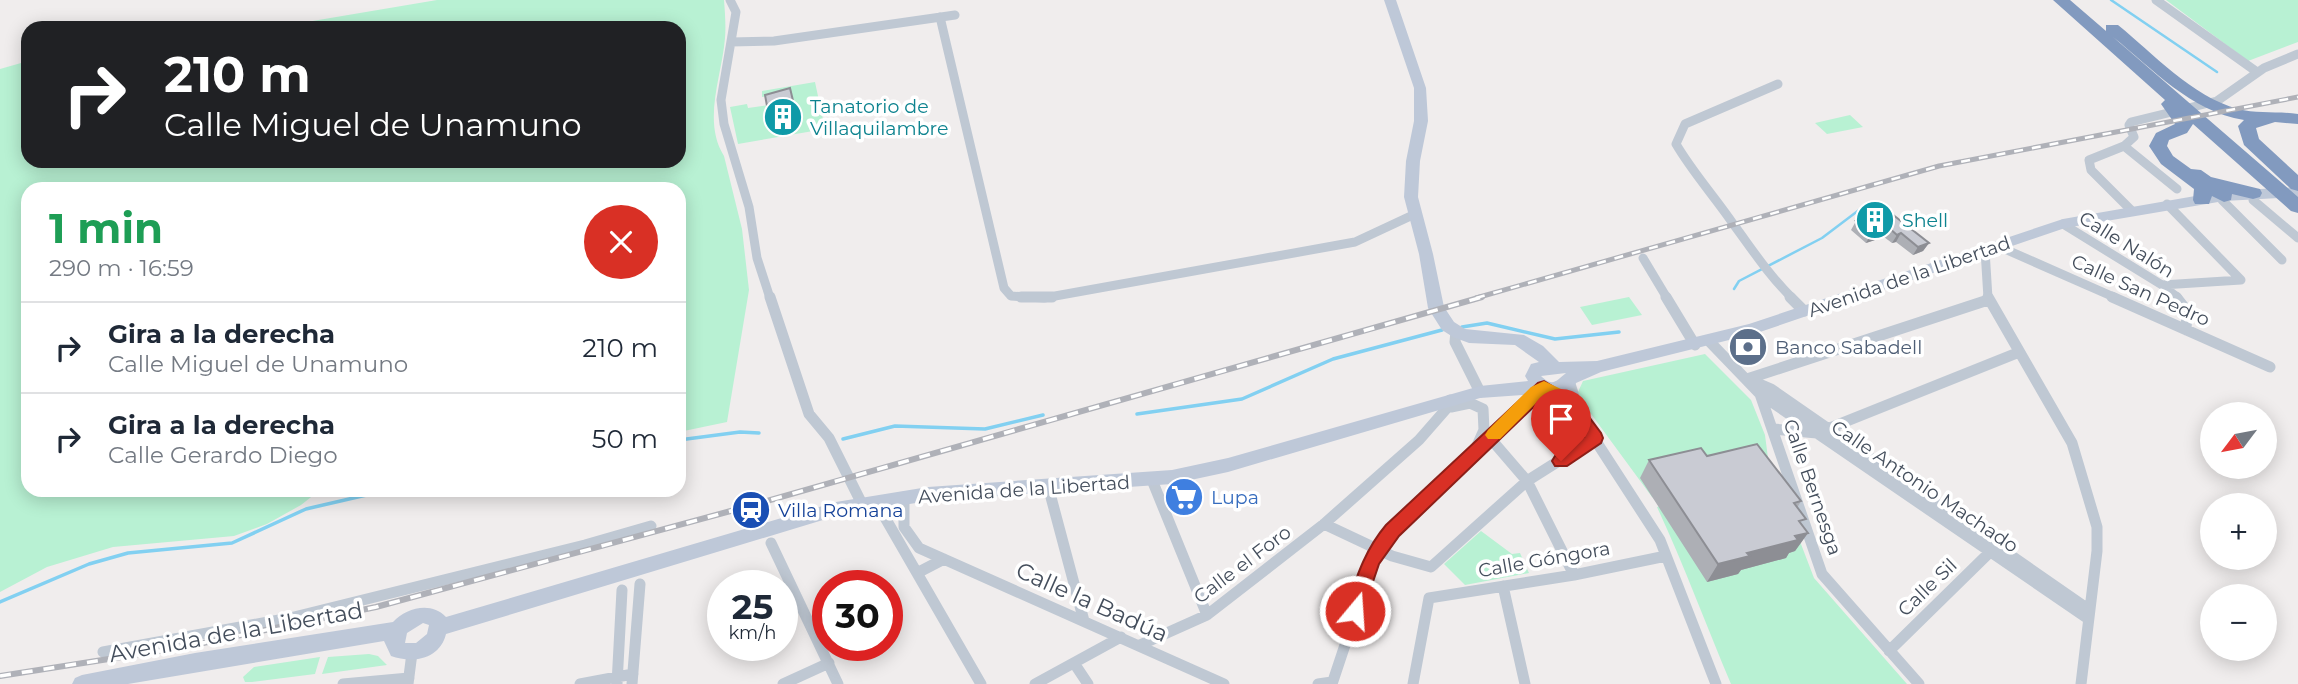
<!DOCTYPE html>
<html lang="es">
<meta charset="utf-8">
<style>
:root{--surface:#fff;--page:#f6f6f7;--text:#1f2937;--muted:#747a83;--line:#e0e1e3}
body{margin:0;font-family:Montserrat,sans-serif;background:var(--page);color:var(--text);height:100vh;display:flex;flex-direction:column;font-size:26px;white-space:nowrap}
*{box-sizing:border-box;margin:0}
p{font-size:23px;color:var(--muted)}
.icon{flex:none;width:38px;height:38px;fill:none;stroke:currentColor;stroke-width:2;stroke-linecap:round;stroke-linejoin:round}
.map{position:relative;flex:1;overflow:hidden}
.details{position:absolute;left:21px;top:182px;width:665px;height:315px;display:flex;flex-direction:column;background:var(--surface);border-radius:21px;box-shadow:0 4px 18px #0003}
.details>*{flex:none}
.banner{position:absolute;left:21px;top:21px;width:665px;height:147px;border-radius:21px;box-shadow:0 4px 18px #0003;background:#202124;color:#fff;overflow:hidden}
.needle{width:46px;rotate:238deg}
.tools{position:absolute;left:2200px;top:402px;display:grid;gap:14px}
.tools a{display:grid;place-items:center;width:77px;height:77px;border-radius:50%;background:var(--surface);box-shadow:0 4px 18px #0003;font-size:35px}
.speed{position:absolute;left:707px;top:570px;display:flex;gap:14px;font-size:35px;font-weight:700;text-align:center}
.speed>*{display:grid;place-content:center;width:91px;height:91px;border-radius:50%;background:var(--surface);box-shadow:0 4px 18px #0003;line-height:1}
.speed small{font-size:18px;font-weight:400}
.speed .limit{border:10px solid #d22;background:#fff;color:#111}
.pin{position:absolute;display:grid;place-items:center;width:60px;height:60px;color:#fff;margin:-72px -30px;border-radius:50% 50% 50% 0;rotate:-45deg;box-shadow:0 0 7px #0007}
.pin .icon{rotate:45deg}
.me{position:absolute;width:77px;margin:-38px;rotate:18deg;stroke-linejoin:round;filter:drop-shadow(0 0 5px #0008)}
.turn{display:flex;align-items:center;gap:24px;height:147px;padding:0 28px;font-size:32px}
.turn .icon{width:91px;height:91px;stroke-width:2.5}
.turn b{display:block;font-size:49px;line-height:60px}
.round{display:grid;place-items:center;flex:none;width:74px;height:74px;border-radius:37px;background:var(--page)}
.summary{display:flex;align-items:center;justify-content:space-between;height:119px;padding:0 28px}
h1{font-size:42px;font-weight:700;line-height:52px;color:#1e9e55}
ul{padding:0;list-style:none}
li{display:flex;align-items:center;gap:21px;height:91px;padding:0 28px;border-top:2px solid var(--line)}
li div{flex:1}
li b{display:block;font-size:26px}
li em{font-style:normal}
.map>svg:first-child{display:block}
.green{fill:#b8f1d3}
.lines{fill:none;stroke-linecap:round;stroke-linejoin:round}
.stream-far1{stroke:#82d0f1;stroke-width:2.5}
.stream{stroke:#82d0f1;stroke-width:3.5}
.street-far1{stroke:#bfc8d3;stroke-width:9}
.street{stroke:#bfc8d3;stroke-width:11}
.secondary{fill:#bec8d8;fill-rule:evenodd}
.highway{fill:#829abf;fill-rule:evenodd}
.rail-far1-casing{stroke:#afb1b8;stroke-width:5}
.rail-casing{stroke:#afb1b8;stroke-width:6}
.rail-far1{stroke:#fff;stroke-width:2.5;stroke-dasharray:9;stroke-linecap:butt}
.rail{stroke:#fff;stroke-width:3.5;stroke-dasharray:11;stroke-linecap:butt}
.wall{fill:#adafb5}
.shaded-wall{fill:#8d8e94}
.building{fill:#c9cbd3;stroke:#8d8e94;stroke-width:2}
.route{fill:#d93025;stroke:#8d1f18;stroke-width:2}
.slow{fill:#f59e0b}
.labels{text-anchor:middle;stroke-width:7;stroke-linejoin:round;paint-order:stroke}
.culture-label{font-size:19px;fill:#0d838f;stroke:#fff;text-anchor:start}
.street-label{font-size:19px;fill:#444e5c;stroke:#fff}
.service-label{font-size:19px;fill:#4e5e75;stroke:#fff;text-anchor:start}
.shop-label{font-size:19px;fill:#366cbe;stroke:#fff;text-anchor:start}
.transit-label{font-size:19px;fill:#164399;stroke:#fff;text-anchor:start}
.near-street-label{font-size:23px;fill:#444e5c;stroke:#fff}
</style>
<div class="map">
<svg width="2298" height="684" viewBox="0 0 2298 684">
<rect width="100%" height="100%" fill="#f0eded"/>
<path class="green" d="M437,0H724C725,13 726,26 725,38C722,76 702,121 724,156L742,229L749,290L727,422L679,432V189H28V490H320L301,505L267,524L234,536L113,547L47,567L0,592V69L28,61V161H679V28H271Z
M2166,0H2298V42L2248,61Z
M815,82L825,129L738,144L730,107L747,104L748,108L776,104L775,95L762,97V91Z
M1850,115L1863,127L1827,134L1815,123Z
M1629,297L1642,315L1592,325L1580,307Z
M1705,354L1751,400L1765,435L1768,458L1814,578L1907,684H1731C1706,625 1684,565 1657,507L1666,505L1652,497L1583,403L1578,392L1583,381Z
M1481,531L1512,554L1520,553L1529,573L1465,585L1444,564Z
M369,654L378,656L387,665L322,674L328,657Z
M320,657L315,674L252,682H245L243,677L254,667Z"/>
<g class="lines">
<path class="stream-far1" d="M2111,0L2217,72
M1734,289L1739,281L1822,238L1863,207"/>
<path class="stream" d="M1462,327L1487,323L1555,339L1619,332
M1137,414L1242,399L1333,359L1442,330
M843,439L895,426L985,429L1043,415
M679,440L740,432L759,433
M0,602L89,564L128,553L232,543L306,509L388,490"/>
<path class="street-far1" d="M730,0L736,12L721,100L724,124L749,207L757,258L770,298
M2156,0L2257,72
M940,17L1004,288L1011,296L1044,298L1355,242L1415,214
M731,42L774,41L955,15
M1778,84L1685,124L1676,144C1693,173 1715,197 1734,225C1754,252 1768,274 1792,298
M2124,146L2134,137L2129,125L2131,122L2217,101L2264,68L2298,54
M2222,200L2282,260
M2253,200L2298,238
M2167,204L2241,280
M2132,211L2091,170L2089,160L2124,146L2177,189
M2063,224L2162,285L2178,298
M1998,246L2116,298
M1985,250L1988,298
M1643,258L1667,298
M2162,285L2241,280"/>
<path class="street" d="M770,297L809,414L829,438L862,504
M1021,297H1052
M1666,297L1695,345
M1790,297L1804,311
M1988,297L2072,443L2097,527V551L2081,684
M2112,297L2270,367
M2176,297L2187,311L2186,330
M1456,331L1455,342L1480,392
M1709,341L1760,394L2087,618
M1747,379L1988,300
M1750,380L1771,389L2088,609
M1569,381L1579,412
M1549,388L1579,415L1660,540L1716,684
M1760,394L1822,574L1919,684
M1451,407L1470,403L1483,409L1484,430L1476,448
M1773,429L1817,433L2017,353
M1490,438L1527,481L1574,575
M1152,480L1207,615
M1048,486L1084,621
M904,497V527L919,548L1224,684
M876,502L981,684
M1324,524L1392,556L1431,567L1527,481L1595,438
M771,543L838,684
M917,573L944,559
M1503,586L1525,684
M1140,645L1207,615L1324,524L1419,440L1447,408L1450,400
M1889,651L1991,551
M103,652L290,618L585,545L651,526
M1074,663L1088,684
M343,684L409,678
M408,684L412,653
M580,684L633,674
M617,684L622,590
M632,684L640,584
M783,684L829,663
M1035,684L1121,637
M1318,684L1332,682
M1332,684L1377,549L1475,450L1544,387
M1413,684L1429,598L1574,575L1666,556"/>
<path class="secondary" d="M1384,0H1396L1426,88L1428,121L1420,161L1418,197L1433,254L1444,307L1454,322L1465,329L1524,335L1543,346L1559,362L1597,361L1749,324L2063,219L2224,191L2298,187V197L2224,201L2065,228L1757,333L1601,372L1576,383L1573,388L1562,392L1480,398L1228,472L1172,484L928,501L836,516L446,634C440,659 413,664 391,656L384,641L128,684H72L75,678L82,675L195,653L393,622C406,608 431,601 446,617L836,502L928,487L1172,470L1228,458L1480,386L1528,381L1525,376L1531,364L1539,362L1515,345L1469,343L1453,337L1442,330L1428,308L1419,254L1404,197L1406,161L1414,121V88ZM1566,373C1557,380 1553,388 1541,376ZM423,623L429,625L427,634L416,643H405L407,633Z"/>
<path class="highway" d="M2053,0H2070L2106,31V25H2118C2154,54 2191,96 2238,109C2257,114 2278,111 2298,114V124L2275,122L2256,128L2259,139L2298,175V191L2291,189L2244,145L2238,126L2244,120C2190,111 2153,69 2113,37L2298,197V213L2291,211L2193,124L2187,133L2169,140L2167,146L2173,156L2191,169L2201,170L2211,177L2260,189L2262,193L2260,197L2253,199L2232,194L2231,200L2224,202L2212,196L2209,204H2195L2193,200L2194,189L2161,164L2149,146L2156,133L2175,124L2161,104L2165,100Z"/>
<g class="rail-far1-casing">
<path id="rail-far1" d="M1476,298L1939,166L2298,97"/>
</g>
<g class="rail-casing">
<path id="rail" d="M0,676L179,648L376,607L749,506L1482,297"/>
</g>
<use href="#rail-far1" class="rail-far1"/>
<use href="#rail" class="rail"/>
</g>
<path class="wall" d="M1869,211L1929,243L1923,251L1913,255L1896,242L1892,243L1884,237L1866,243L1851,230L1856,221L1865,219Z
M1707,456L1801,501L1797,508L1802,526L1808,533L1795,551L1789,553L1786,558L1741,570L1738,574L1707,582L1640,478L1649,460Z"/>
<path class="shaded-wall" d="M790,88L798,124L773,131L769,117Z
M1889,228L1884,237L1866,243L1871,234Z
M1901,233L1896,242L1892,243L1897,235Z
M1929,243L1923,251L1913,255L1918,247Z
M1808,533L1795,551L1789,553L1786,558L1741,570L1738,574L1707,582L1718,564L1795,536Z"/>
<path class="building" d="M790,88L795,109L769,117L765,95Z
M1883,207L1929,243L1918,247L1901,233L1897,235L1889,228L1871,234L1856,221L1874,216L1869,211Z
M1757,444L1801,501L1794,503L1806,519L1799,521L1808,533L1795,536L1798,540L1747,553L1750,556L1718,564L1649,460L1701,448L1707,456Z"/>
<path class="route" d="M1544,381L1578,402L1601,433L1603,438L1601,443L1567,466H1555L1552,461L1555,456L1584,437L1566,411L1545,396L1399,536L1379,564L1361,617L1355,620L1348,617L1345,611C1356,579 1364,551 1386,525L1538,383Z"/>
<path class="slow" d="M1544,381L1561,389L1564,393L1561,398L1555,400L1544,395L1500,439H1488L1485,435L1488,430L1531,387Z"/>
<defs>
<g id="building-disc" transform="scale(2.0125)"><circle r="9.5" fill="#0f9aa8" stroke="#fff"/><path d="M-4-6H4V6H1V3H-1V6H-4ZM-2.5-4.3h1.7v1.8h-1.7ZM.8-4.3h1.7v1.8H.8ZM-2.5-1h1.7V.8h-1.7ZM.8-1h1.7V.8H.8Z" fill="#fff"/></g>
<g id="bank-disc" transform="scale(2.0125)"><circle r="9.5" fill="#5c6f8a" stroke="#fff"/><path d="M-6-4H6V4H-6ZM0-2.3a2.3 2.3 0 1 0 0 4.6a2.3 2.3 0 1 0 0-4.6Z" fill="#fff"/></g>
<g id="supermarket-disc" transform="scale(2.0125)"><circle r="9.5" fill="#3f7fe0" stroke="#fff"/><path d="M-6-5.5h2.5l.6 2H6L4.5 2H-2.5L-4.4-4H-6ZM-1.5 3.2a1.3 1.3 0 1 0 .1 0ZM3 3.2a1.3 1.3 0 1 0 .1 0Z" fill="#fff"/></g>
<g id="station-disc" transform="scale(2.0125)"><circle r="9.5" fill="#1a4fb4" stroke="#fff"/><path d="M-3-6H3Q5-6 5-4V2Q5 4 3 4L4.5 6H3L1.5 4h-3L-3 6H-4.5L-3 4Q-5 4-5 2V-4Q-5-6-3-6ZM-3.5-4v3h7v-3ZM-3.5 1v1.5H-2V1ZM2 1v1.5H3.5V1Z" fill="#fff"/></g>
</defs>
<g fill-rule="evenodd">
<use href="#building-disc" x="783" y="117"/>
<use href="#building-disc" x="1875" y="220"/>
<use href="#bank-disc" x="1748" y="347"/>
<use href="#supermarket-disc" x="1184" y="497"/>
<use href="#station-disc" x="751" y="510"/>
</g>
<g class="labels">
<g class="culture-label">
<text x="810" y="113">Tanatorio de<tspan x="810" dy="22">Villaquilambre</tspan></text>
<text x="1902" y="227">Shell</text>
</g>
<g class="street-label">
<text transform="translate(2127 244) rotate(32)" y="7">Calle Nalón</text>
<text transform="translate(1909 276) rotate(-19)" y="7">Avenida de la Libertad</text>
<text transform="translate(2141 290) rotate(24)" y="7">Calle San Pedro</text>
<text transform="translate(1925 486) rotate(34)" y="7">Calle Antonio Machado</text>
<text transform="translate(1813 487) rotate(71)" y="7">Calle Bernesga</text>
<text transform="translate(1024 489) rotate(-4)" y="7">Avenida de la Libertad</text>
<text transform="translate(1544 559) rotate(-10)" y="7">Calle Góngora</text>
<text transform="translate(1242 564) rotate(-37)" y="7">Calle el Foro</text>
<text transform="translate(1927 587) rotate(-44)" y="7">Calle Sil</text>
</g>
<g class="service-label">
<text x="1775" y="354">Banco Sabadell</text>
</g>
<g class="shop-label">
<text x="1211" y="504">Lupa</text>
</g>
<g class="transit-label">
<text x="778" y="517">Villa Romana</text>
</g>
<g class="near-street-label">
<text transform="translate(1092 602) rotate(24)" y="8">Calle la Badúa</text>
<text transform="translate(236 632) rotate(-10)" y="8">Avenida de la Libertad</text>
</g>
</g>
</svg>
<div class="tools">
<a><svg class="needle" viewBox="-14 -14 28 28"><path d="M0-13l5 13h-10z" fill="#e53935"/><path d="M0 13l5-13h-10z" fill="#747a83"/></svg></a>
<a>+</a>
<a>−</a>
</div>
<div class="speed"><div>25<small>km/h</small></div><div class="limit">30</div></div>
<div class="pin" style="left:1561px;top:461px;background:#d93025"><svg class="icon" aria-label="arrive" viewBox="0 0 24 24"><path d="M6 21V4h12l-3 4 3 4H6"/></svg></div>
<svg class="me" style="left:1355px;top:611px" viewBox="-20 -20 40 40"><circle r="17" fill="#d93025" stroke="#fff" stroke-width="3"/><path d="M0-11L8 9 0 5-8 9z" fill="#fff"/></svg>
<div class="banner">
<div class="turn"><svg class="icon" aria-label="right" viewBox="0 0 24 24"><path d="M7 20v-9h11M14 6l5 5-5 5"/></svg><div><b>210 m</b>Calle Miguel de Unamuno</div></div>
</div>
<section class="details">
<div class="summary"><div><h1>1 min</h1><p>290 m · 16:59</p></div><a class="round" style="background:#d93025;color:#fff"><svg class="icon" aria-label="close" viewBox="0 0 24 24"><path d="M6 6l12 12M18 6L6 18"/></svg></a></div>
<ul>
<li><svg class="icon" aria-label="right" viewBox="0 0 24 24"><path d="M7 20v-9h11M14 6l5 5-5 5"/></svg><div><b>Gira a la derecha</b><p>Calle Miguel de Unamuno</p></div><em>210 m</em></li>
<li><svg class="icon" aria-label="right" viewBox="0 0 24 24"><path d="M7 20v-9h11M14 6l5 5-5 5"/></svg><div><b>Gira a la derecha</b><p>Calle Gerardo Diego</p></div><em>50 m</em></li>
</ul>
</section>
</div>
